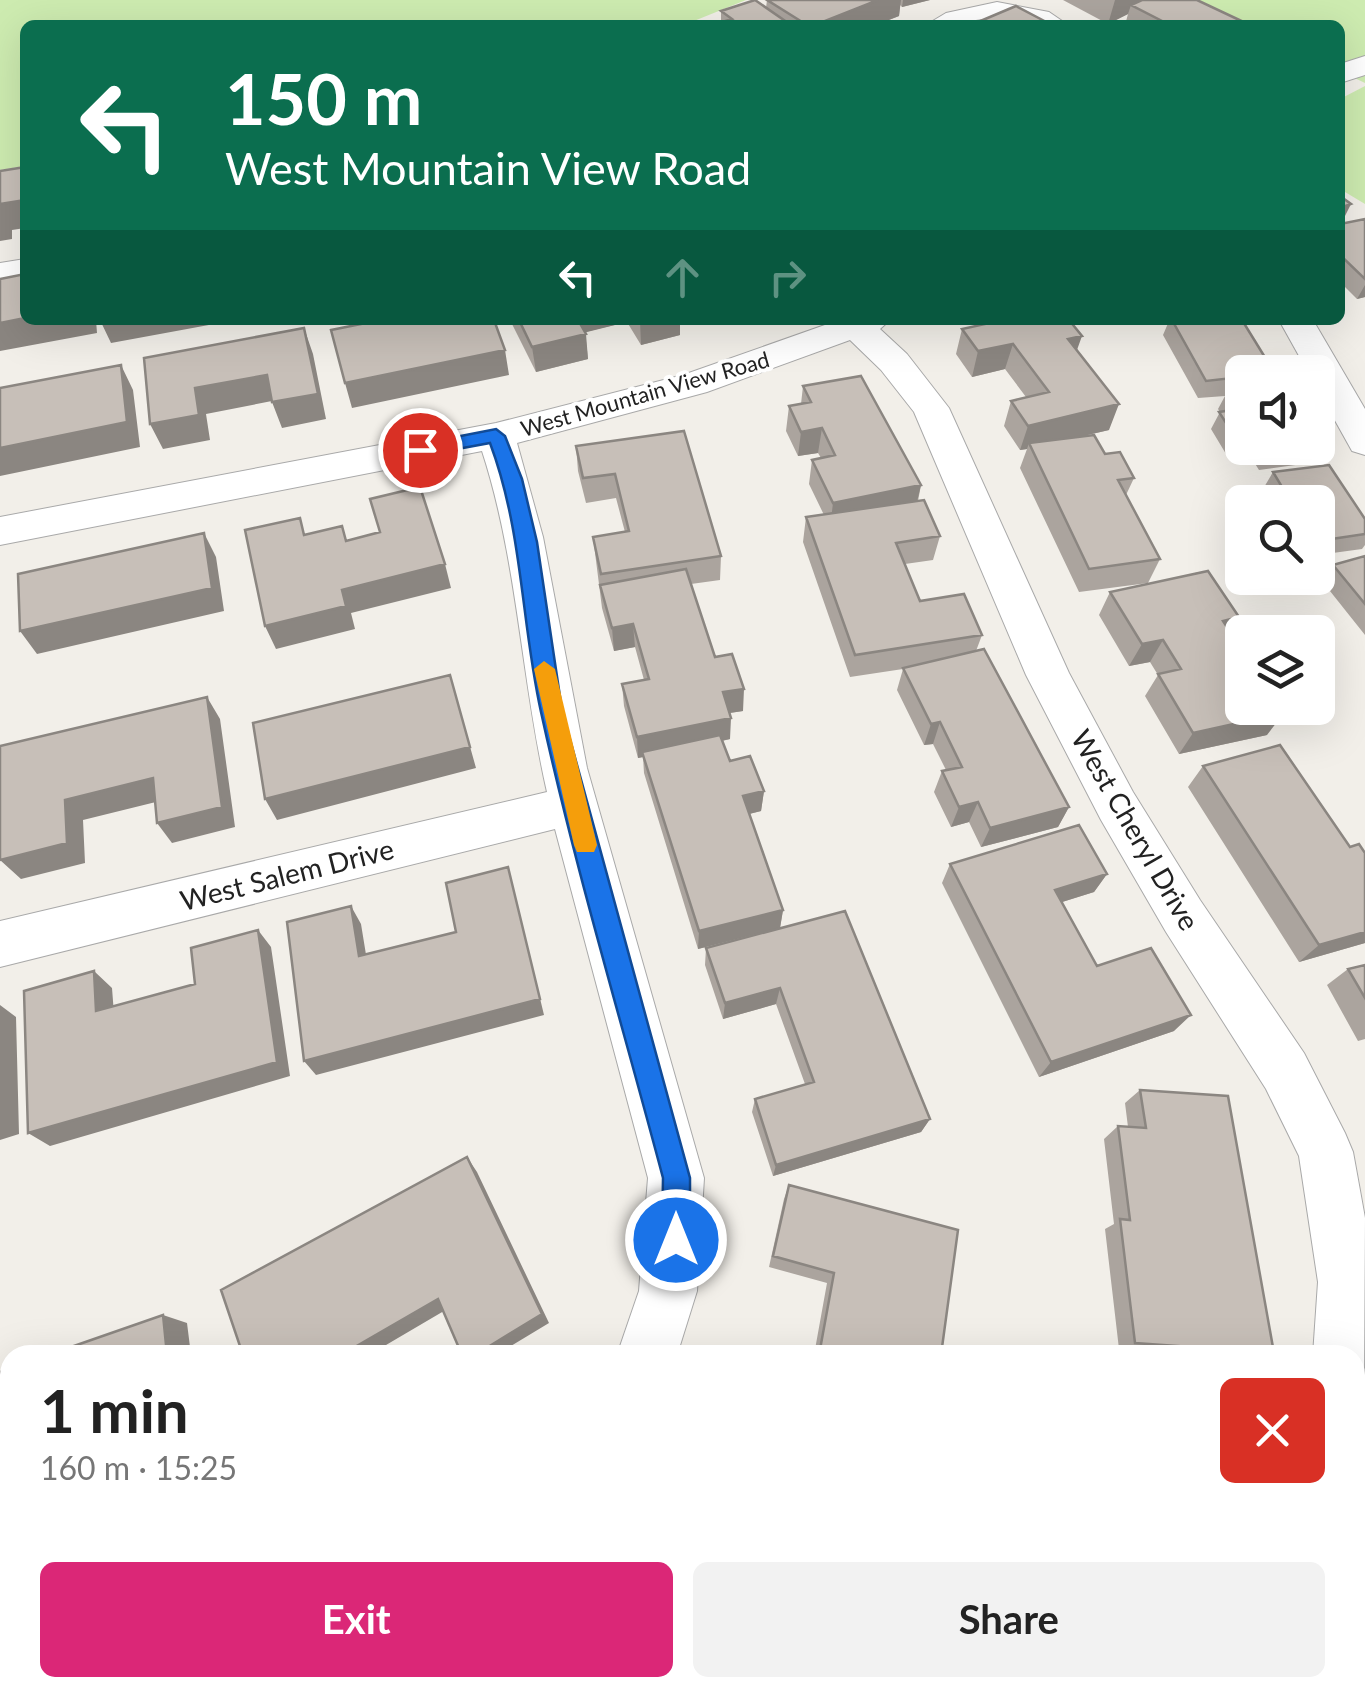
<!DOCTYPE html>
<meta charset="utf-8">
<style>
:root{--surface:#fff;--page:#f2f2f2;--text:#222;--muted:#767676;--accent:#db2777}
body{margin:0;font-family:Lato,sans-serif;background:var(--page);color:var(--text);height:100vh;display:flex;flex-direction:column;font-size:38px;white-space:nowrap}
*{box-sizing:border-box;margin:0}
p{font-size:32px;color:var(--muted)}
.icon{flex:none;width:55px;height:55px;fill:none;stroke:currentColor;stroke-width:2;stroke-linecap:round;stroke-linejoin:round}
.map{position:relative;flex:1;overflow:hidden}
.sheet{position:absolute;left:0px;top:1345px;width:1365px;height:352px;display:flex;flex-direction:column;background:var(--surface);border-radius:30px 30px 0 0;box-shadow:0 10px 40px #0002}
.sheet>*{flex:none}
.banner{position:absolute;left:20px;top:20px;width:1325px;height:305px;border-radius:15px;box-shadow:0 10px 40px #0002;background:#0b6e4f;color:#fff;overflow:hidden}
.fabs{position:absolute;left:1225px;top:355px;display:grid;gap:20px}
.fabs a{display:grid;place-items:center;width:110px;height:110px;border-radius:15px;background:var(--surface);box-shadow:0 10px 40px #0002;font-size:50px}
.pin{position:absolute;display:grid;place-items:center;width:85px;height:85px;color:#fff;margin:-42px;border:5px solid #fff;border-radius:50%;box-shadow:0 2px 10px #0007}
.me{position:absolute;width:110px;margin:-55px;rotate:0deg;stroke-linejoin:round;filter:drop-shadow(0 0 8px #0008)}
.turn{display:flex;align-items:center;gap:35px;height:210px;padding:0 40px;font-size:45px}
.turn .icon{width:130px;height:130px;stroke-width:2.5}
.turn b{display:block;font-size:70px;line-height:85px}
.lanes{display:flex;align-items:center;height:95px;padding:0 40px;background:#0003;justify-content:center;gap:50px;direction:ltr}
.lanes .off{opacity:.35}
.round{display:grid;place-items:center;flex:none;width:105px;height:105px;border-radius:15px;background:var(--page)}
.overview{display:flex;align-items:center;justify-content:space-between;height:170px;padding:0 40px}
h1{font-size:60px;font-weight:700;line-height:75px}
.action{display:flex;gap:20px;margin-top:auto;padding:20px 40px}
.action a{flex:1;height:115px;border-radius:15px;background:var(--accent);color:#fff;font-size:40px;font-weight:700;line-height:115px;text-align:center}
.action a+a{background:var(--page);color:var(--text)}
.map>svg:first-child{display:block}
.grass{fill:#cdebb0}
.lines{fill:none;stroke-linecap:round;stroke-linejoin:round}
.minor-casing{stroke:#a9a9a9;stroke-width:2}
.minor{fill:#fff;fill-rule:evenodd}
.wall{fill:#aba49e}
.shaded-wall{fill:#8b8681}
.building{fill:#c7bfb8;stroke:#8b8681;stroke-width:2.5}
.route{fill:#1a73e8;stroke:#114b97;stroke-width:2.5}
.slow{fill:#f59e0b}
.labels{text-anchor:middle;stroke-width:8;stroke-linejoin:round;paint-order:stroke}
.far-street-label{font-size:22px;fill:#222;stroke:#fff}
.street-label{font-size:28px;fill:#222;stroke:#fff}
</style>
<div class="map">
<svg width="1365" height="1696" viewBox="0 0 1365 1696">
<rect width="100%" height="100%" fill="#f2efe9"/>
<path class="grass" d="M0,0H746L684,25H25V166L0,170Z
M1189,0H1365V83L1340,71V25H1242Z
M1365,86V204L1340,189V99Z"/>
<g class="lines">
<g class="minor-casing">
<path id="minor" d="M997,2L1049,12L1068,25C1043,25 1021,18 997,18C973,19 951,25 926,25L946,13Z
M1365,56V75L1340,83V64Z
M25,259V279L0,283V263Z
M839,320H890L880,329L907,354L949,408L1069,673L1133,792L1200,900L1304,1053L1345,1133L1353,1152L1365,1218L1364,1376L1355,1380V1355H1313L1318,1282L1299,1156L1266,1089L1166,932L1101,820L1026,675L914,412L881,370L850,340L707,392L517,443L543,537L587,768L704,1178L697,1291L677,1355H617L639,1291L648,1178L555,829L0,967V921L547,792C521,680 518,561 482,451L0,545V517L496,423L683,375Z
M1279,320H1313L1365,409V455L1352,451L1318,390V372H1308Z
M1355,1676L1360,1696H1292V1688H1355Z
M32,1688H118L115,1696H29Z"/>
</g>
<use href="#minor" class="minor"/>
</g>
<path class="wall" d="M767,0H930L902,7L900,5L899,16L876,25H712L721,22V11L766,8Z
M1063,0H1197L1250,25H1125L1128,14L1108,24Z
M1365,219V297L1357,299L1340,282V224Z
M510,320H680V335L641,345L627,322L585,332L588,359L536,372Z
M1154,320H1242V448H1318V443L1320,446L1310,463L1259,470L1247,451L1226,454L1211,429L1220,412L1218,409L1225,396L1198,398L1163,335L1169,321L1162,325Z
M962,329L1077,350L1109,430L1075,438L1105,454L1134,478L1126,495L1160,559L1148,583L1079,592L1020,468L1027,449L1020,450L1004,426L1011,401L1026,397L1005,369L972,377L956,354Z
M803,386L921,485L918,501L940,536L933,560L905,564L920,601L982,635L976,651L1069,807L1058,827L981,847L969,822L951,827L934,792L942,771L946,770L933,744L924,745L897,690L903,669L850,677L803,542L806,517L824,515L809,484L812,460L821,458L818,453L798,456L786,431L789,406L801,404Z
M684,431L721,556L720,580L691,584L715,657L743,711L730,713V739L722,741L730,761L764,791L761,811L749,814L783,910L780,928L930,1119L921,1132L773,1176L752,1112L755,1099L805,1084L776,1004L723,1019L705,965L706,948L776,929L698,949L644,773L643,757L638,758L624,706L622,684L644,680L635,647L614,651L602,608L593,537L625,532L616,498L586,503L578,471L576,446Z
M1273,472L1365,519V545L1362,549L1318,555V502H1271L1263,489Z
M1365,556V635L1322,581L1333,565Z
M1110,592L1230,631L1267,735L1179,754L1145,696L1158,675L1150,662L1129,666L1099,615Z
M1203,766L1350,847L1365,943L1299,962L1188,787Z
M950,864L1107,874L1094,892L1062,902L1097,966L1174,1031L1039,1077L942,883Z
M1365,965V1039L1358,1041L1327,985L1348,969Z
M1140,1090L1274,1353L1266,1355H1205L1119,1349L1105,1229L1114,1224L1104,1139L1118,1126L1128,1127L1125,1103Z
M789,1185L941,1355H814L827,1283L769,1267L784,1199Z
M423,1688H434L436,1696H404Z"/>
<path class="shaded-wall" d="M878,0H901L899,16L876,25H815Z
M903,0H930L902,7Z
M1115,0H1160L1131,5L1128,14L1108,24Z
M25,200V228L12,230V239L0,241V204Z
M1351,204L1342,222L1340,223V208Z
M1365,285V297L1357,299Z
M25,318V320H96L97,333L0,351V323Z
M100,320H236L111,343Z
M573,320H627V322L575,335Z
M640,320H680V335L641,345Z
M304,328L313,354L326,419L282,428L272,402Z
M586,334L588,359L536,372L532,347Z
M1082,336L1073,361L1068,339Z
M1013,344L1005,369L972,377L978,351Z
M505,350L509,375L352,408L345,383Z
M121,365L133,390L140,447L0,476V448Z
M267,375L277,400L206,414L210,440L163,449L150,424L195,388Z
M1119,404L1109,430L1031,448L1029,443L1027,449L1020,450L1028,426Z
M822,428L818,453L798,456L801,432Z
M921,485L915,510L830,528L833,503Z
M204,533L216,557L224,611L37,654L20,631Z
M445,564L451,588L351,613L355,629L276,649L265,626L342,590Z
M1239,617L1224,640L1223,621Z
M633,624L635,647L614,651L612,628Z
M1163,640L1150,662L1129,666L1142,644Z
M450,675L476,768L277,820L265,799Z
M744,689L743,711L722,714L723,692Z
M207,697L220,719L235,827L172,843L157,823Z
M1284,713L1267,735L1179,754L1193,733Z
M731,718L730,739L644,757L642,752L643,757L638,758L637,737Z
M940,722L933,744L924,745L931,724Z
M153,778L168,799L83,820L85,863L21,879L0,860L65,800Z
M764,791L761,811L741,816L743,796Z
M978,802L969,822L951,827L959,807Z
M1069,807L1058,827L981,847L990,828Z
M1107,874L1094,892L1043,908L1055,890Z
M513,886L544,1015L316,1075L304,1061Z
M351,906L361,924L369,973L359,956Z
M783,910L780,928L698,949L699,931Z
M258,930L271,947L290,1076L50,1146L28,1133Z
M1365,932V943L1299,962L1319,945Z
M94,971L112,988L115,1027L96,1011Z
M780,988L776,1004L723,1019L725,1003Z
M0,1005L16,1017L19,1134L0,1140Z
M1191,1015L1174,1031L1039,1077L1051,1062Z
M930,1119L921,1132L773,1176L776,1165Z
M467,1157L477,1172L549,1323L496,1355H475Z
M438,1299L449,1308L369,1355H341Z
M163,1315L187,1323L191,1355H167Z
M10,1494V1507L0,1510V1498Z
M0,1527L3,1594L0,1595Z
M427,1688H434L436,1696H423L422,1691Z
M578,1688H588L584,1696H583Z"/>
<path class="building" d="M755,0L791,25H712L732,19L721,11Z
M767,0H878L815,25H807Z
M1142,0H1197L1250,25H1170L1131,5Z
M1016,6L1052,25H971Z
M25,167V200L0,204V171Z
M1340,196L1351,204L1340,208Z
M1365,219V279L1340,255V224Z
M25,274V318L0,323V279Z
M381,320H494L505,350L345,383L331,330Z
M519,320H578L586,334L532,347Z
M1003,320H1069L1082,336L1068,339L1119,404L1028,426L1011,401L1049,392L1013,344L978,351L962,329Z
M1172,320H1242L1274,372H1242V377L1206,381Z
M304,328L318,394L272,402L267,375L195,388L199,415L150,424L144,358Z
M121,365L127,422L0,448V388Z
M861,376L921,485L833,503L812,460L835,455L822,428L801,432L789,406L811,402L803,386Z
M1242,389V436L1235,437L1219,412L1239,409L1227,391Z
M684,431L721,556L601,574L593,537L629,531L615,474L583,478L576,446Z
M1094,435L1105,454L1120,452L1134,478L1118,480L1160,559L1089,569L1029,443Z
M1265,448H1311L1268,453Z
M1329,465L1365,519V534L1318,541V502H1291L1273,472Z
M420,487L445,564L342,590L346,606L265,626L245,530L300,518L304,535L342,526L346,541L380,532L370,499Z
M924,500L940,536L896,543L920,601L964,594L982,635L855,655L806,517Z
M204,533L212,588L20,631L18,574Z
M1365,556V604L1333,565Z
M686,569L715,657L732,654L744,689L723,692L731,718L637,737L622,684L649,679L633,624L612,628L600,585Z
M1208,571L1239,617L1223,621L1242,650V708H1280L1284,713L1193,733L1158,674L1181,669L1163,640L1142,644L1110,592Z
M984,649L1069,807L990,828L978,802L959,807L942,771L962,767L940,722L931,724L903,668Z
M450,675L470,747L265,799L253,723Z
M207,697L222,807L157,823L153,778L65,800L67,843L0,860V746Z
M720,735L730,761L750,756L764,791L743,796L783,910L699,931L642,752Z
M1280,745L1350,847L1359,844L1365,853V932L1319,945L1203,766Z
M1079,825L1107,874L1055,890L1097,966L1151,948L1191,1015L1051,1062L950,864Z
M508,867L540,999L304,1061L287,922L351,906L359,956L456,932L446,883Z
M845,911L930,1119L776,1165L755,1099L814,1082L780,988L725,1003L706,948Z
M258,930L277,1062L28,1133L24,991L94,971L96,1011L195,984L191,948Z
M1365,965V998L1348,969Z
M1140,1090L1228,1096L1274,1353L1135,1343L1120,1219L1130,1220L1118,1126L1146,1128Z
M467,1157L542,1314L475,1355H462L438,1299L341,1355H243L221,1290Z
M789,1185L958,1230L941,1355H819L834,1273L773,1256Z
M163,1315L167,1355H48Z
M10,1368V1494L0,1498V1372Z
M470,1688H578L583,1696H474Z
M595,1688H844L849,1696H585Z
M1088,1688H1245V1696H1109L1088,1690Z"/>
<path class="route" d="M496,429L505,436L522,479L537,542L562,710L690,1178V1240L686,1249L676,1253L666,1249L662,1240L663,1178C622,1023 575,868 541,712C521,622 523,531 490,443L420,456L411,450L420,444Z"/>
<path class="slow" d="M544,661L555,669L597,845L594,852H577L574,845L534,669Z"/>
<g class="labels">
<g class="far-street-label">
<text transform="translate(645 394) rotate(-16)" y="8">West Mountain View Road</text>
</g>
<g class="street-label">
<text transform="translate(1135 830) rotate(60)" y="10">West Cheryl Drive</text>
<text transform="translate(287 875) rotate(-14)" y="10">West Salem Drive</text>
</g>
</g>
</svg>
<div class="fabs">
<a><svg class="icon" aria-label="sound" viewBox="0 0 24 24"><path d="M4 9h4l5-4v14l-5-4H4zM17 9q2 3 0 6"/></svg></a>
<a><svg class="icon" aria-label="search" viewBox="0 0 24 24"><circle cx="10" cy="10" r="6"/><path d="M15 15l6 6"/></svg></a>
<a><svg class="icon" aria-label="layers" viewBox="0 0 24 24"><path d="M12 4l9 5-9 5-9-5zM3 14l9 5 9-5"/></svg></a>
</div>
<div class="pin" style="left:420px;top:450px;background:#d93025"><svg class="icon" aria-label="arrive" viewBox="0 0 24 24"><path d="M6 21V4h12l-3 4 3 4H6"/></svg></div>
<svg class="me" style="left:676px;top:1240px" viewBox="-20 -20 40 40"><circle r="17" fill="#1a73e8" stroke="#fff" stroke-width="3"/><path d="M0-11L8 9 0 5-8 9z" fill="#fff"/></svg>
<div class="banner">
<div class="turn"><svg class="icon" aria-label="left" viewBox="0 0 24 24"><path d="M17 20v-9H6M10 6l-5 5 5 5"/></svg><div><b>150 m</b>West Mountain View Road</div></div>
<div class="lanes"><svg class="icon" aria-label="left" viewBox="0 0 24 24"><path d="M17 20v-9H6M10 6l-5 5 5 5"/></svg><svg class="icon off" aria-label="ahead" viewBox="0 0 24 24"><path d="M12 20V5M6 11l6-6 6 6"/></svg><svg class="icon off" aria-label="right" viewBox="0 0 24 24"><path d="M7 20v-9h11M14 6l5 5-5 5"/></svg></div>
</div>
<section class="sheet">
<div class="overview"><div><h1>1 min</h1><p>160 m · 15:25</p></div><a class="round" style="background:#d93025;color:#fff"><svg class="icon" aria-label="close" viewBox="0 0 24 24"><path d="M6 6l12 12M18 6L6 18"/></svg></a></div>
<div class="action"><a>Exit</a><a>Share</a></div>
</section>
</div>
